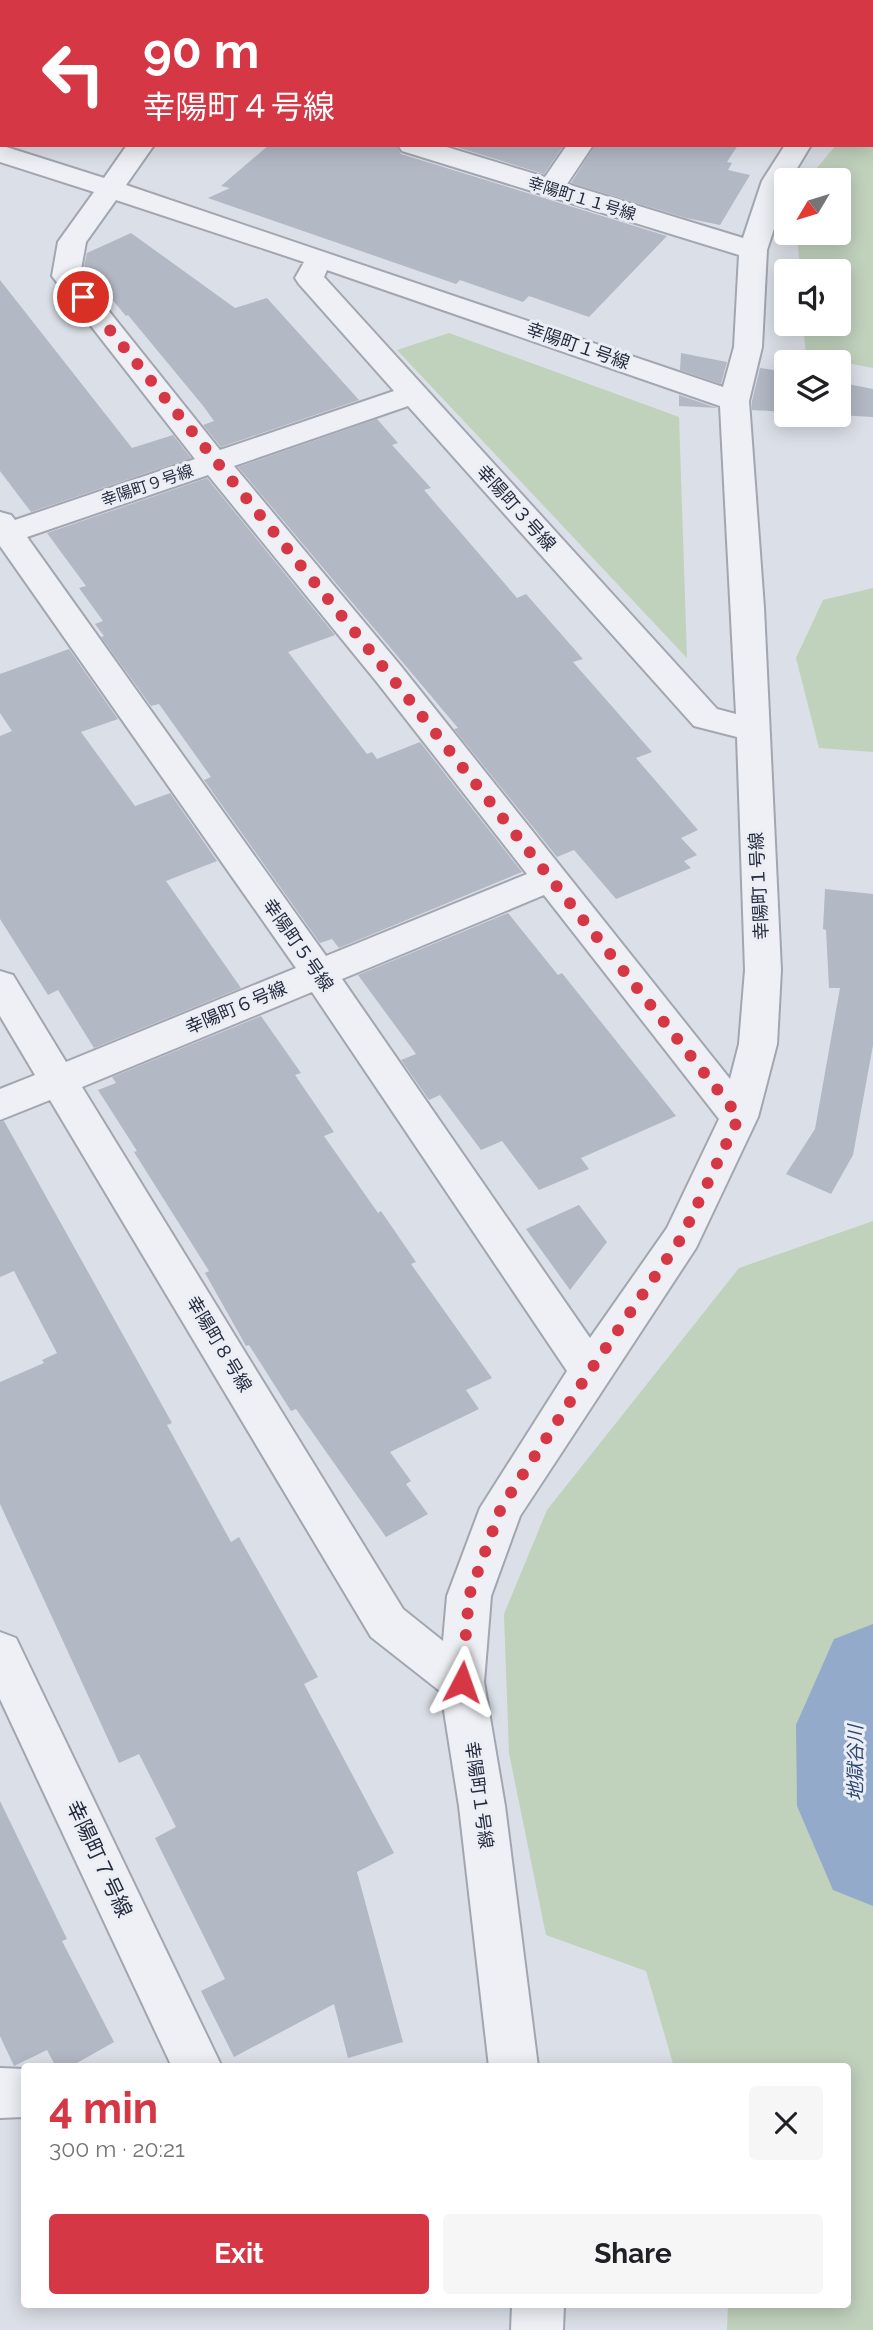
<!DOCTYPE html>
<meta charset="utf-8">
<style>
:root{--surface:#fff;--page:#f6f6f6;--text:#202124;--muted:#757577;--accent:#d53745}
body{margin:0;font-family:Raleway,"Noto Sans JP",sans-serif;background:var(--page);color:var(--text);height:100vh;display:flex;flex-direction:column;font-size:26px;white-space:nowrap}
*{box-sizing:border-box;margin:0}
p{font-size:23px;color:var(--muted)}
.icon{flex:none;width:38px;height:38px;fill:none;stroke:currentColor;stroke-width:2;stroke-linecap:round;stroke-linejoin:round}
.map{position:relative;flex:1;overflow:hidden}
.drawer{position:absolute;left:21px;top:2063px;width:830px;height:245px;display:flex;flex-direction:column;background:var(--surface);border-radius:7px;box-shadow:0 4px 18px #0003}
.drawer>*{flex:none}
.hud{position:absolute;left:0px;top:0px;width:873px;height:147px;box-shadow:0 4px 18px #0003;background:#d53745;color:#fff;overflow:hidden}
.needle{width:46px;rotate:232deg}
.tools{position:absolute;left:774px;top:168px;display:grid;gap:14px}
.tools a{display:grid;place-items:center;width:77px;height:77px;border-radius:7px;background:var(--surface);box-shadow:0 4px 18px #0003;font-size:35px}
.pin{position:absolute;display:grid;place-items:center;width:60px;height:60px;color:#fff;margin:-30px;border:4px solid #fff;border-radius:50%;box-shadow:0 2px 7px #0007}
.me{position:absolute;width:77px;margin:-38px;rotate:4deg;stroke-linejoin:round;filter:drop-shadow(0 0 5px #0008)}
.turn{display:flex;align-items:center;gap:24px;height:147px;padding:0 28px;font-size:32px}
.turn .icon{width:91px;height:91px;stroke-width:2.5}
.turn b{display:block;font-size:49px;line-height:60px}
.round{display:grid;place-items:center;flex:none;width:74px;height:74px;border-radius:7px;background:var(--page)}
.headline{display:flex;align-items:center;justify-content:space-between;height:119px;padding:0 28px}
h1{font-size:42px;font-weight:700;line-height:52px;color:var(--accent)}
.action{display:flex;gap:14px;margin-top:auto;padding:14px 28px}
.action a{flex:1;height:80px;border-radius:7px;background:var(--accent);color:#fff;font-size:28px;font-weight:700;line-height:80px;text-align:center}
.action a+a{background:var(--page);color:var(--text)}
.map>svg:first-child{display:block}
.green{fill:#c0d1bc}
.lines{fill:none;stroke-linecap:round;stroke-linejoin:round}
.river{fill:#94aaca;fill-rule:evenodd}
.building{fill:#b2b8c4}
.minor-casing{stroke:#a1a6b1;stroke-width:4}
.minor{fill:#eef0f5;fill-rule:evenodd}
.route{stroke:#d53745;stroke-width:12;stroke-dasharray:0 21.6}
.labels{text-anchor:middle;stroke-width:6;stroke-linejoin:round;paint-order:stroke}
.far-street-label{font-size:16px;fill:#252c3e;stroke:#ebeef5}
.street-label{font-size:18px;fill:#252c3e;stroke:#ebeef5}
.water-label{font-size:19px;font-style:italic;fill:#2d4874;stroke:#ebeef5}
.near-street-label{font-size:21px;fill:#252c3e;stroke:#ebeef5}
</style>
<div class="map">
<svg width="873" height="2330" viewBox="0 0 873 2330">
<rect width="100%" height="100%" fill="#dbdfe7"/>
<path class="green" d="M872,103H873V368L806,355L803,324H838V271H800L797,233H838V180H807L836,145H872Z
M449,333L679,417L687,658L397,350Z
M873,588V752L819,748L796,658L823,600Z
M873,1221V2330H727L728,2305H847V2067H674L646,1971L546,1935L509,1753L504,1614L547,1510L739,1268Z"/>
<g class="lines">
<path class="river" d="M873,1624V1906L833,1890L797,1806L796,1725L834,1639Z"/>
</g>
<path class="building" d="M269,145H396L401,154L667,236L589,317L529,296L523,302L460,280L456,284L208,198L230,188L221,186Z
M450,145H564L544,174Z
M595,145H738L727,162L732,163L728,170L750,175L720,225L686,218L571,183Z
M131,233L235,308L267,298L359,400L221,447L203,425L214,421L204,407L128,315L126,316L84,266L87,253Z
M0,280L132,448L173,435L191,458L31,512L0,471Z
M681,353L727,362L721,384L680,370Z
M760,368L786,372V412L752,410V401Z
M838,382L873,389V417L838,415Z
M679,395L717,408H718L679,406Z
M377,419L398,443L392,445L431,488L424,490L517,598L526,594L583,659L573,662L652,752L636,758L698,830L681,838L697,855L684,861L691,868L616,899L574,850L557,857L454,729L458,728L238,467Z
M207,478L335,635L288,652L367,754L372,752L377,759L420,742L522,872L339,948L332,939L320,943L204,780L211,777L159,704L151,706L101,637L104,636L95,624L103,621L79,588L86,586L47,533Z
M69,649L118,719L81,732L135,806L170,793L217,861L166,881L241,988L94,1048L58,990L48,995L0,919V736L12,731L0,713V674Z
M825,889L873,894V1045L853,1155L831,1194L786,1174L815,1129L840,988H829L826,930L823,929Z
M508,913L558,975L562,973L676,1116L581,1158L589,1169L539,1190L502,1141L481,1150L440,1095L429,1100L401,1060L416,1054L358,975Z
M261,1016L301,1073L295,1075L334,1132L324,1136L378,1213L381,1211L416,1262L411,1264L492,1378L466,1390L479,1409L390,1452L411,1481L406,1484L428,1514L386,1537L296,1409L291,1411L249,1345L246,1346L205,1273L209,1271L134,1152L137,1151L98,1090L116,1083L112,1077Z
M4,1121L172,1423L167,1425L231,1542L239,1537L318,1677L304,1684L394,1853L357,1872L403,2042L348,2058L334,2004L234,2057L201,1991L225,1979L155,1838L176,1827L139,1754L119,1763L0,1504V1382L44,1363L42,1360L57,1353L14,1271L0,1277V1122Z
M579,1205L607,1242L570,1290L526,1229Z
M0,1801L67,1939L62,1941L114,2042L70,2067H56L47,2050L14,2066L0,2036Z"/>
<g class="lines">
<g class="minor-casing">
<path id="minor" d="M51,0H75L50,2Z
M252,0H277L251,2Z
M464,0H488L463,2Z
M664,0H688L663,2Z
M853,0H873V7L872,2Z
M2,57V74L0,75V58Z
M872,63H873V79H872Z
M0,145L104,178L127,145H154L126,185L723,387L734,347L739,255L402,151L398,145H440L545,177L567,145H593L567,184L743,238L762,181L785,145H811L790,180H786V192L767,250L762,347L749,401L764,608L781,970L777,1044L758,1117L696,1248L520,1516L491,1596L484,1682L505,1806L538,2067H489L459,1806L441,1692L371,1637L50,1100L0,1120V1089L35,1075L0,1016V971L13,975L66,1062L296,968L0,546V512L11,515L15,520L195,459L52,276L58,242L94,192L0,162ZM116,200L304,262L295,278L299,284L394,391L220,450L80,275L86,242ZM327,270L720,406L736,714L717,709L324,277ZM408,406L694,726L737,737L745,970L739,1044L730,1079L400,665L234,466ZM208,475L376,681L527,874L326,956L27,537ZM544,895L719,1119L667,1228L590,1338L342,979ZM312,992L567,1371L480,1508L447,1596L443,1641L403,1609L82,1087Z
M0,1632L16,1638L222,2067H172L0,1699Z
M0,2068L24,2069V2117L0,2118Z
M512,2305H564L563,2330H511Z"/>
</g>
<use href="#minor" class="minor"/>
</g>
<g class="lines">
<path class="route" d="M83,297L388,673L739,1117L682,1237L590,1371L501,1508L469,1596L462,1682"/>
</g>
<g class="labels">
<g class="far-street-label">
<text transform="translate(582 198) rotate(17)" y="6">幸陽町１１号線</text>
<text transform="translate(147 485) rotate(-19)" y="6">幸陽町９号線</text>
</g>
<g class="street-label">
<text transform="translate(578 346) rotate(19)" y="6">幸陽町１号線</text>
<text transform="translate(516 508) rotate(48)" y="6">幸陽町３号線</text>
<text transform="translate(759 886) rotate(-93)" y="6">幸陽町１号線</text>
<text transform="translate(298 945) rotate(55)" y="6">幸陽町５号線</text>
<text transform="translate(236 1008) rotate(-23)" y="6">幸陽町６号線</text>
<text transform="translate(219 1344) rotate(59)" y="6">幸陽町８号線</text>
<text transform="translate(479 1795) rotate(82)" y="6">幸陽町１号線</text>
</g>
<g class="water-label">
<text transform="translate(855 1763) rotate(-90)" y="7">地獄谷川</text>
</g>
<g class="near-street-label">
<text transform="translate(99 1859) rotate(65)" y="7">幸陽町７号線</text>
</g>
</g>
</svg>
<div class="tools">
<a><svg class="needle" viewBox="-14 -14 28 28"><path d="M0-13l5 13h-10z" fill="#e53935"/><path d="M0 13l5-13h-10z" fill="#757577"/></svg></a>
<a><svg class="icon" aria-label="sound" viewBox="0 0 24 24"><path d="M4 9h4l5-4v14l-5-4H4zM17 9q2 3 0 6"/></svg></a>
<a><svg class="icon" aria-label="layers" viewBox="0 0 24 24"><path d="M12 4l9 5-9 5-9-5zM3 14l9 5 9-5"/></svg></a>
</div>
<div class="pin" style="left:83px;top:297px;background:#d93025"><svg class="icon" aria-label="arrive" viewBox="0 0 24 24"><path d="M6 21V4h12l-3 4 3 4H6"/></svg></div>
<svg class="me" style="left:462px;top:1682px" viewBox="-20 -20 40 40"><path d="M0-17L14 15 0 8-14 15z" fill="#d53745" stroke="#fff" stroke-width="4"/></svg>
<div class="hud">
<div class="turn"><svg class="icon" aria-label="left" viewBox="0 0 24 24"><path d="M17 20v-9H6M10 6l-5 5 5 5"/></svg><div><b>90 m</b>幸陽町４号線</div></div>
</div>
<section class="drawer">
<div class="headline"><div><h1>4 min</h1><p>300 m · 20:21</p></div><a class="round"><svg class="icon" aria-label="close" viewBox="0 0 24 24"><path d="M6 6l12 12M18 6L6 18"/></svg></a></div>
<div class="action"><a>Exit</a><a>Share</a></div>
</section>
</div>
